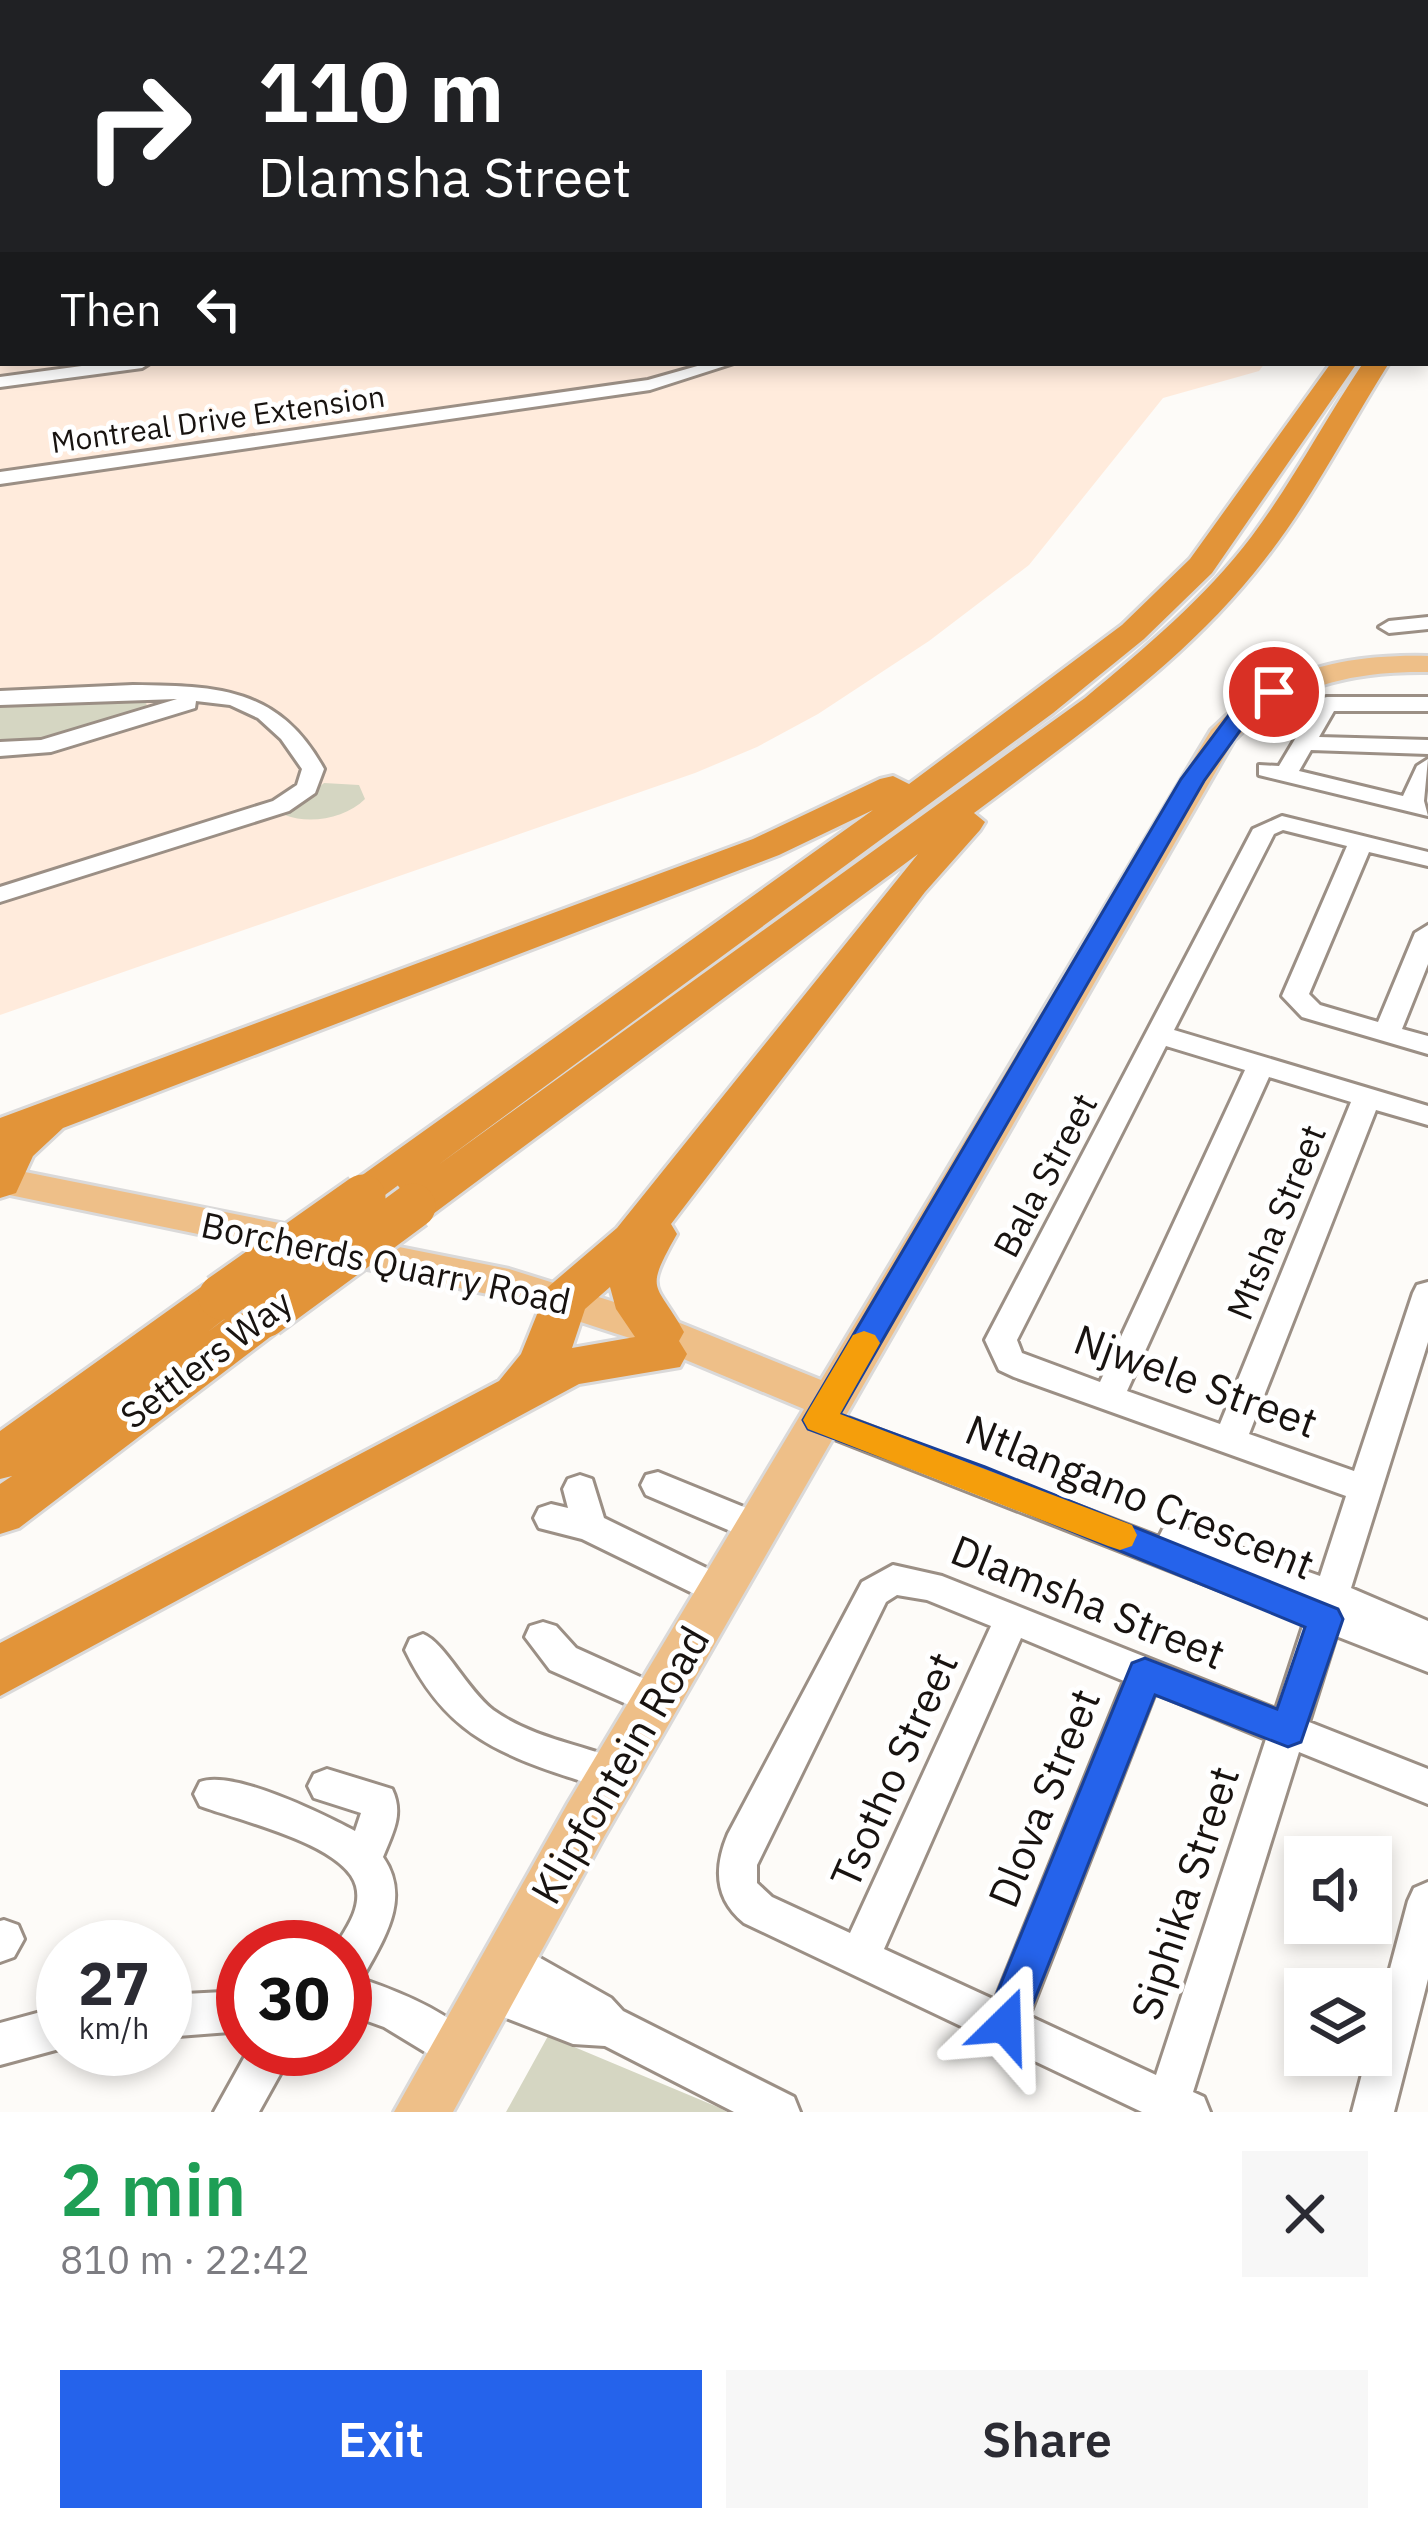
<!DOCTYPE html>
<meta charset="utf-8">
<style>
:root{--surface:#fff;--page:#f7f7f7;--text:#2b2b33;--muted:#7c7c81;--accent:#2563eb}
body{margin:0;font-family:"IBM Plex Sans",sans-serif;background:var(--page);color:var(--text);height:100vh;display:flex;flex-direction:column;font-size:45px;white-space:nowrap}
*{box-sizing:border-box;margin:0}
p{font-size:39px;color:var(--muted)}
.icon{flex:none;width:66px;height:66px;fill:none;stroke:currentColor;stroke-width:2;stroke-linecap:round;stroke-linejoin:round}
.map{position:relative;height:2112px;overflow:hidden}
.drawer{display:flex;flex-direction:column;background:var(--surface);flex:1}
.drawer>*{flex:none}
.top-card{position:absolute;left:0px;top:0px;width:1428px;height:366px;box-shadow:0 6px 18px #0003;background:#202124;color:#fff;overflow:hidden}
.buttons{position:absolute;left:1284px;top:1836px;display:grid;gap:24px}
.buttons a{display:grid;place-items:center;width:108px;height:108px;border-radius:0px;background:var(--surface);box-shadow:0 6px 18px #0003;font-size:60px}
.speed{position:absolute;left:36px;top:1920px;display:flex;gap:24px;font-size:60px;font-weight:700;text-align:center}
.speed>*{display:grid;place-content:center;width:156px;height:156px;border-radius:50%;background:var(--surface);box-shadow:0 6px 18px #0003;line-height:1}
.speed small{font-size:30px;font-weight:400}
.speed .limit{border:18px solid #d22;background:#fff;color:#111}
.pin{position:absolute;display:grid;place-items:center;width:102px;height:102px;color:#fff;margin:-51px;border:6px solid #fff;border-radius:50%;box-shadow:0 3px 12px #0007}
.me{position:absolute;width:132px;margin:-66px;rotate:22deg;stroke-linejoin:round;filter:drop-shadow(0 0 9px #0008)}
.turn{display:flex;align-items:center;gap:42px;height:252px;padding:0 60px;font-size:54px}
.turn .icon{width:156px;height:156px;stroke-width:2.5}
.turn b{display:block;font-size:84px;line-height:102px}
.then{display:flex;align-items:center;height:114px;padding:0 60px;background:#0003;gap:24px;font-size:45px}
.round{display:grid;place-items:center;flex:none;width:126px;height:126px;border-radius:0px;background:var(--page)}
.head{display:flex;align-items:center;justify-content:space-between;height:204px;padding:0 60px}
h1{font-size:72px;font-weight:600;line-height:90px;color:#1e9e55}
.button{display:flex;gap:24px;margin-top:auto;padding:24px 60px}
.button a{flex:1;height:138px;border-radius:0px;background:var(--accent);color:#fff;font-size:48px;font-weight:600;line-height:138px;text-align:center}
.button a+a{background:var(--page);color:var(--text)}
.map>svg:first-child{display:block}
.built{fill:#ffebdc}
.green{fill:#d5d6c2}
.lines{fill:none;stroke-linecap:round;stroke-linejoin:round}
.taxiway{fill:#a4a19e;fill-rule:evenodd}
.minor-casing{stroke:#9b8f85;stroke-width:6}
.major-casing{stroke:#dad9d9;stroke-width:6}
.highway-casing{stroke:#dad9d9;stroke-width:6}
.minor{fill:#fff;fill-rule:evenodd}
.major{fill:#eebf88;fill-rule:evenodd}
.highway{fill:#e29439;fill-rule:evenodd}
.highway-bridge-casing{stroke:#dad9d9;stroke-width:51;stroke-linecap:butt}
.highway-bridge{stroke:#e29439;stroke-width:45}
.route{fill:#2563eb;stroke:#184099;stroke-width:3}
.slow{fill:#f59e0b}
.labels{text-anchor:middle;stroke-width:10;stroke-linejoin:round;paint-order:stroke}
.far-street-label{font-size:30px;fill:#181310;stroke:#fff}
.street-label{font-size:36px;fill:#181310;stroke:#fff}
.near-street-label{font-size:42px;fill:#181310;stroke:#fff}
</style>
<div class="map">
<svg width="1428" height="2112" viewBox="0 0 1428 2112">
<rect width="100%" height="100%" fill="#fdfbf8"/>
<path class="built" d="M0,0H1428V165L1425,170V3H3V363H1265L1259,371L1163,398L1029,565L929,641L818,714L757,747L695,773L0,1015Z"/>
<path class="green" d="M138,699L147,704L140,712L50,740L0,743V704Z
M324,783L359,785L365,799C346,818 310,825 285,815Z
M548,2036L720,2108L727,2112H506Z"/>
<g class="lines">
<path class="taxiway" d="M367,0H420L365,3Z
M614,0H638L640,3H616Z
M801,0H825L827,3H803Z
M0,30H3V44H0Z
M0,178H3V194H0Z
M0,263H3V281H0Z"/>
<g class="minor-casing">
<path id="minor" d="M104,363H150L142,368L0,387V377Z
M708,363H734L650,390L0,484V472L648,380Z
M1428,617V629L1389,633L1379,627L1389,621Z
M133,685C217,686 279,687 324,769L315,793L289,811L0,902V887L273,801L297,785L302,769L281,739L258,718L230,705L196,701L195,708L51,752L0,756V742L41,740L177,699L0,705V691Z
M1327,697H1428V711H1334L1319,737L1428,740V754L1311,750L1299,771L1403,796L1417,766L1428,759L1424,801L1428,816L1259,775V765L1279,766L1319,699Z
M1282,816L1428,852V866L1369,852L1309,994L1320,1005L1378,1022L1415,933L1428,925V964L1402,1029L1428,1036V1054L1302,1017L1282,996L1347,846L1283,830L1274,834L1174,1030L1428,1106V1125L1376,1110L1249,1434L1354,1471L1413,1293L1417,1285L1428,1282V1342L1351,1588L1428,1621V1672L1336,1636L1309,1722L1428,1769V1804L1299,1752L1193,2092L1204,2097L1210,2112H1142L744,1923C714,1899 714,1867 728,1834L862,1582L893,1565L942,1576L1276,1709L1304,1623L809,1429L804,1420L809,1411L820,1407L1159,1537L1163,1529L1175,1525L1320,1576L1346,1496L1014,1377L999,1370L985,1340L1253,829ZM1166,1046L1245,1070L1100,1382L1022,1353L1017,1340ZM1269,1077L1351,1102L1220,1424L1127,1391ZM897,1595L927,1600L991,1626L850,1933L772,1897L757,1883V1865L886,1602ZM1021,1638L1124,1681L995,2000L884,1949ZM1155,1693L1266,1739L1156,2075L1029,2016Z
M658,1472L771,1518L776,1528L771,1538L759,1542L747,1538L646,1495L641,1485L646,1475Z
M580,1475L592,1479L604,1518L733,1581L738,1591L733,1601L721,1606L709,1601L582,1539L539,1528L534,1518L539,1508L551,1504L568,1508L563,1489L568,1479Z
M543,1622L556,1626L576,1648L669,1690L674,1701L669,1712L656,1717L550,1670L525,1637L530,1626Z
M423,1634C444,1642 468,1691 493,1710C532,1738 582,1745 626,1762L632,1774L626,1786C607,1793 591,1784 572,1778C492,1752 443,1729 405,1650L410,1639Z
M327,1769L392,1789C404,1814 393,1832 383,1857C412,1899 383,1940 362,1979C397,1991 464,2016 479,2051L473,2066L458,2072L384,2027L345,2013V1947H335C346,1929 362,1908 356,1886C345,1844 237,1820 200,1806L194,1794L200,1782C232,1769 323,1814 355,1831L361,1813L314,1798L308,1786L314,1774Z
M1428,1882V1979L1394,2112H1352L1367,2055H1371V2040L1408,1901L1414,1888Z
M4,1920L18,1925L24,1939L14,1957L0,1962V1921Z
M510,1941L611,1998L623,2011L794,2097L800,2112H734L605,2046L573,2044L478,2007L472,1993L478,1979L495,1974L490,1961L496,1947Z
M243,1991V2031L165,2037V1995Z
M63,2006V2048L0,2065V2023Z
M249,2049H294L259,2112H214Z"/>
</g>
<g class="major-casing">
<path id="major" d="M1428,656V672C1353,671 1288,685 1234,740L604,1837L453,2112H394L568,1803L804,1409L645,1343L507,1298L0,1193V1167L509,1269L675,1321L821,1380L1211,730C1270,670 1346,654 1428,656Z"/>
</g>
<g class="highway-casing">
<path id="highway" d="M1428,227V245L1425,246V228Z
M1425,275H1428L1425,294Z
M1331,363H1357L1212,573L1144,639L1053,713L438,1165L1085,698C1145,648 1205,598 1252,536C1293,481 1325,420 1363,363H1389C1345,433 1307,509 1254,573C1176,669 1072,739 974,813L985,822L980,830L925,892L671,1224L677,1234C643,1294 656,1281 684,1332L679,1341L687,1354L680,1367L579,1384L0,1696V1643L499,1381L521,1354L548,1287L617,1228L918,854L429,1217L413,1222L397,1217L390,1206L396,1195L363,1213L347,1208L340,1197L347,1186L873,810L779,855L63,1128L33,1156L16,1193L0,1198V1118L753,839L880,779L893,776L909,784L1122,625L1190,559ZM610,1287L616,1309L635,1337L572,1348L585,1309Z
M221,1279L238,1285L245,1297L238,1309L209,1331C233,1313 252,1293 282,1302L289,1315L282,1328L19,1528L0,1534V1484L12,1476L0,1479V1431L204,1285Z"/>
</g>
<use href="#minor" class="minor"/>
<use href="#major" class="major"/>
<use href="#highway" class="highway"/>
<g class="highway-bridge-casing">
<path id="highway-bridge" d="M221,1297L363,1197
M265,1315L413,1206"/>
</g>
<use href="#highway-bridge" class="highway-bridge"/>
</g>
<path class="route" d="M1274,685L1285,692L1247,721L1204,781L840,1414L985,1467L1338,1609L1343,1619L1301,1742L1288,1747L1155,1695L1019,2039L1005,2046L990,2039L984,2025L1132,1663L1145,1658L1277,1709L1305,1627L962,1486L808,1429L803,1420L1181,779L1231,712Z"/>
<path class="slow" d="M864,1331L875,1335L880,1343L840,1414L1132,1525L1137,1535L1132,1546L1120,1550L1108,1546L808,1429L803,1420L808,1411L853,1335Z"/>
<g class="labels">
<g class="far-street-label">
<text transform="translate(218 420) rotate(-8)" y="10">Montreal Drive Extension</text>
</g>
<g class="street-label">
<text transform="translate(1045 1175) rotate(-62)" y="13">Bala Street</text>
<text transform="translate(1276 1222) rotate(-68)" y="13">Mtsha Street</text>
<text transform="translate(386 1263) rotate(12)" y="13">Borcherds Quarry Road</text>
<text transform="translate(206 1359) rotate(-37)" y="13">Settlers Way</text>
</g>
<g class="near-street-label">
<text transform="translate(1196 1381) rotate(20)" y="15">Njwele Street</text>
<text transform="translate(1140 1497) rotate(22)" y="15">Ntlangano Crescent</text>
<text transform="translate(1088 1602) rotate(22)" y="15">Dlamsha Street</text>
<text transform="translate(620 1765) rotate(-60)" y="15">Klipfontein Road</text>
<text transform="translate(894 1770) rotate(-66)" y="15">Tsotho Street</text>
<text transform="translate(1044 1798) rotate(-68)" y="15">Dlova Street</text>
<text transform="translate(1185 1893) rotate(-72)" y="15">Siphika Street</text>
</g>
</g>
</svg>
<div class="buttons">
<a><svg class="icon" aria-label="sound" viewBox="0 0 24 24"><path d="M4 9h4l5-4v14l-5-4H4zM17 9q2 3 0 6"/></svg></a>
<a><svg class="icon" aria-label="layers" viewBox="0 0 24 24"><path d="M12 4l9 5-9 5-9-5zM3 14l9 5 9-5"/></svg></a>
</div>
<div class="speed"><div>27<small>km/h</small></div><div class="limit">30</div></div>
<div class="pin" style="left:1274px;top:692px;background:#d93025"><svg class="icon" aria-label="arrive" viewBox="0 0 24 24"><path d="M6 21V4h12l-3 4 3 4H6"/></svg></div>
<svg class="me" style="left:1005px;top:2025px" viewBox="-20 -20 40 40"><path d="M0-17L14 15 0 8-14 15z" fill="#2563eb" stroke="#fff" stroke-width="4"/></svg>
<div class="top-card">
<div class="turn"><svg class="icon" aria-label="right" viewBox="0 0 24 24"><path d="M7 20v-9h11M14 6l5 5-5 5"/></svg><div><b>110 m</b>Dlamsha Street</div></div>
<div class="then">Then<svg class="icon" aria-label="left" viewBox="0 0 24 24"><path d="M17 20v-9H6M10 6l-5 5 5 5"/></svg></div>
</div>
</div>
<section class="drawer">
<div class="head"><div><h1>2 min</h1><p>810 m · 22:42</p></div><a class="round"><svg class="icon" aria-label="close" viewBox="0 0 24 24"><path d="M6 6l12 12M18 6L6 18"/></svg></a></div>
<div class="button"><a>Exit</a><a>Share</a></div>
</section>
